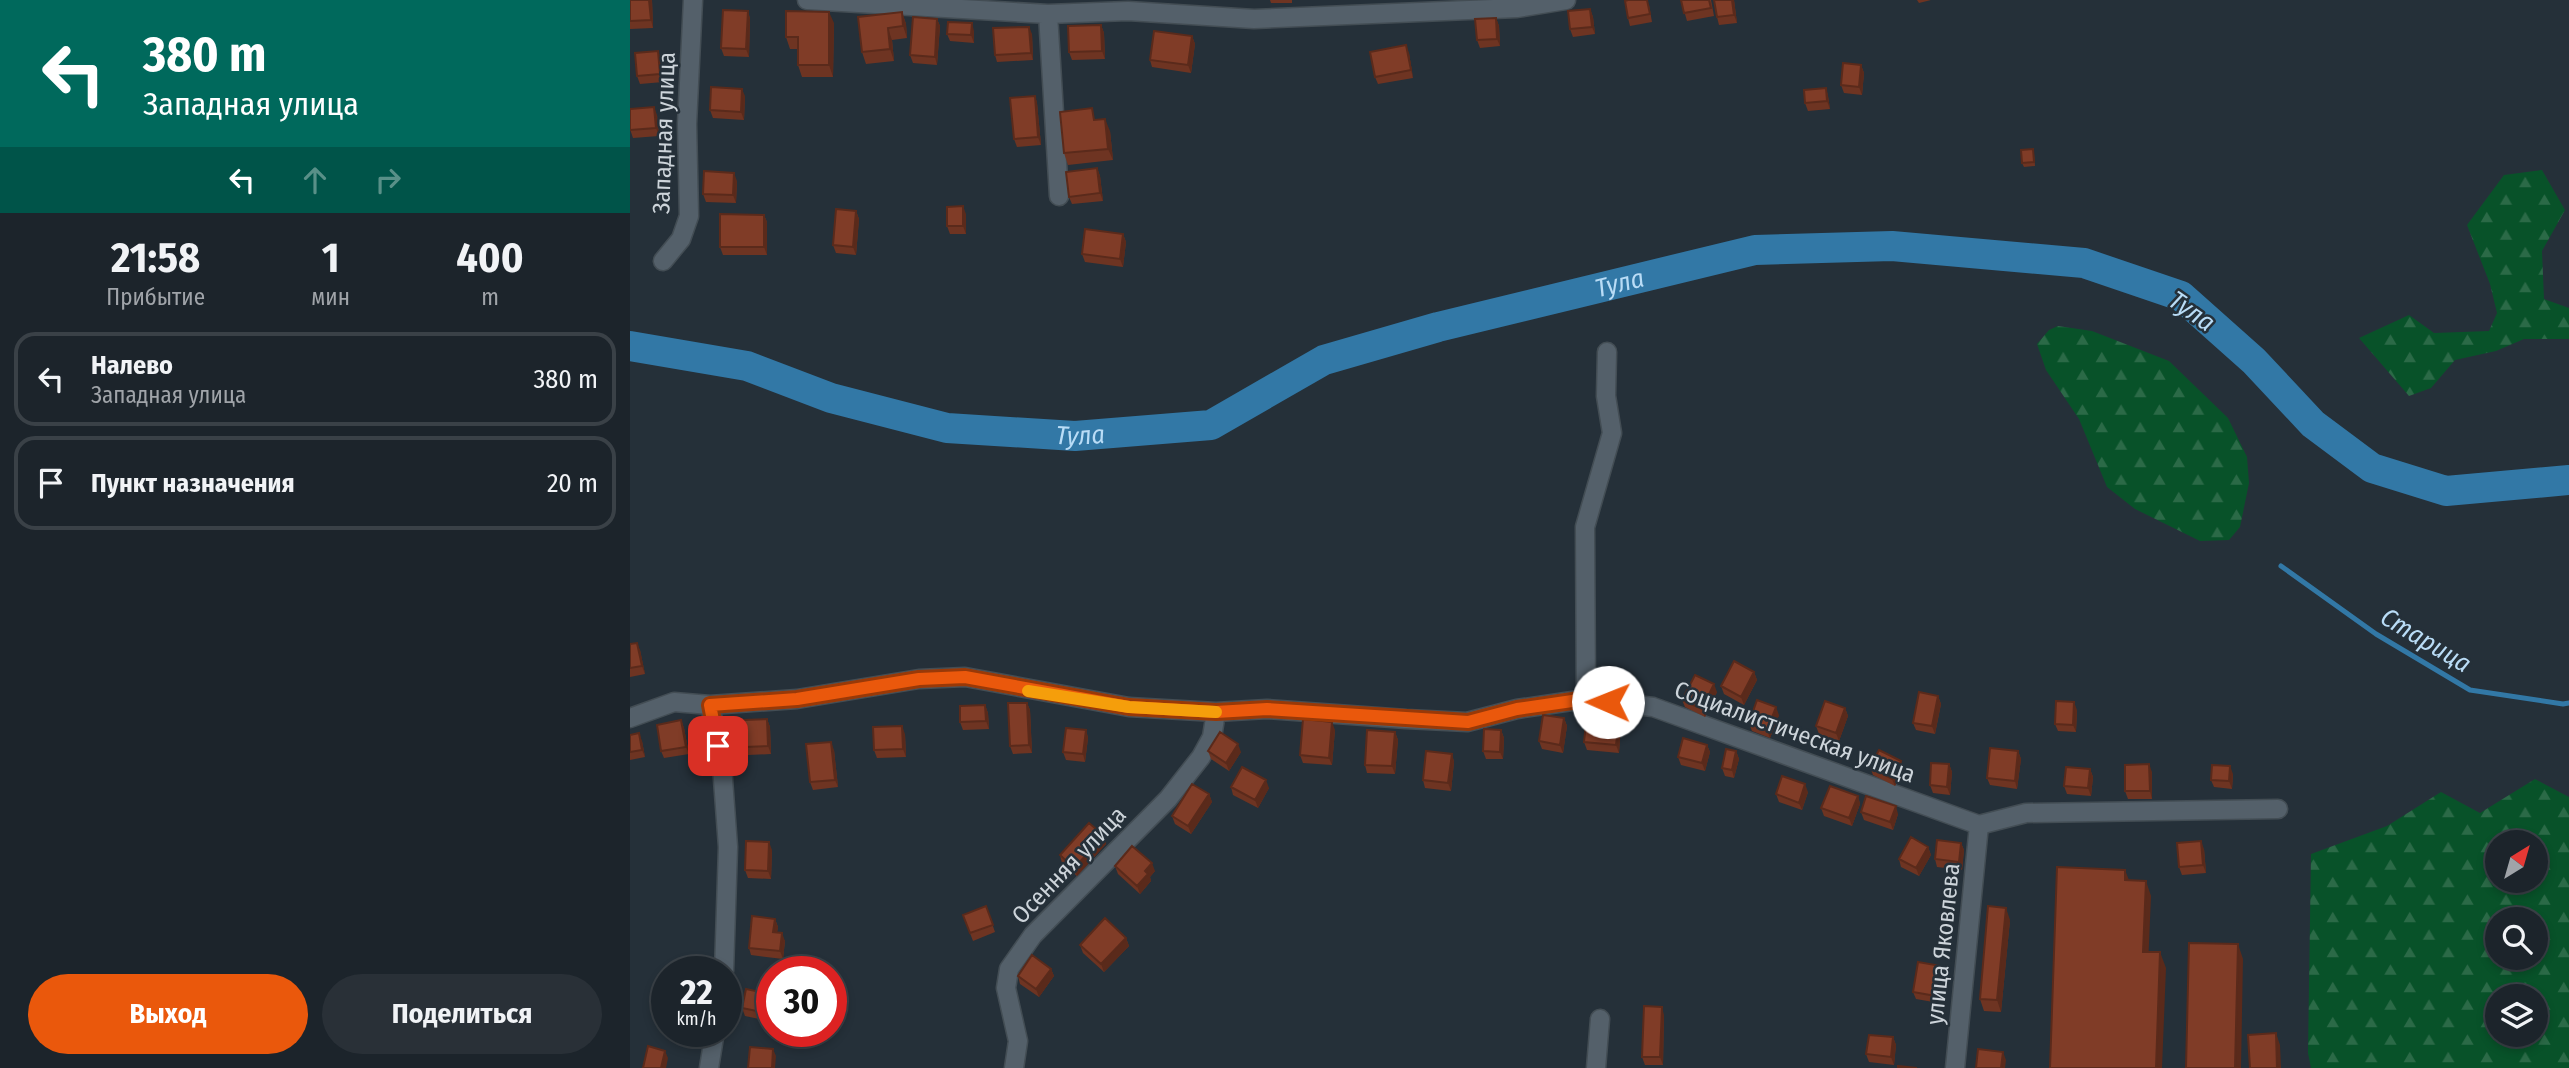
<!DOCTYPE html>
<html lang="ru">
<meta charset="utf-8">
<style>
:root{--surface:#1c242b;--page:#293037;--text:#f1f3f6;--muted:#a0a4a9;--line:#3a4147;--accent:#ea580c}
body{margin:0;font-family:"Fira Sans Condensed",sans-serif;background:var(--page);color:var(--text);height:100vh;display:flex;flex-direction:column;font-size:26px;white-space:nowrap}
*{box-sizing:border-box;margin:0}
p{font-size:23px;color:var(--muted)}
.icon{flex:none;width:38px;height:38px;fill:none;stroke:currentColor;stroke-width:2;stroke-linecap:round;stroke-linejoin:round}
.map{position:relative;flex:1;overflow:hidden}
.side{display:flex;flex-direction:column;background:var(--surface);width:630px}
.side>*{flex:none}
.banner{background:#00695c;color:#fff;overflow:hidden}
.needle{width:46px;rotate:37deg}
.controls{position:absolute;left:1855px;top:830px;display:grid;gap:14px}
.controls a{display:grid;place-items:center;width:63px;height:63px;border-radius:50%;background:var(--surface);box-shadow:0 4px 10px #0003,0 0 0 2px var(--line);font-size:35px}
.speed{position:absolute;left:21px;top:956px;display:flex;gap:14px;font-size:35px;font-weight:700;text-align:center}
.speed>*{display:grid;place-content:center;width:91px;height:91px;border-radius:50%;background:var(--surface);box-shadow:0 4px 10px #0003,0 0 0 2px var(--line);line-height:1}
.speed small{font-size:18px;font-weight:400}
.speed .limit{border:10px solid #d22;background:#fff;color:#111}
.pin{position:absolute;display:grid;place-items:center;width:60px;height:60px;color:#fff;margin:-30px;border-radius:14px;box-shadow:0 4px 10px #0006}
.me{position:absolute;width:77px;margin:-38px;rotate:271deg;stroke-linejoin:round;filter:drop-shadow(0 0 5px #0008)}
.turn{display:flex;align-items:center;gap:24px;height:147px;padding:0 28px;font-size:32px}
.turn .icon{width:91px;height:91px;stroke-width:2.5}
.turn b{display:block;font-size:49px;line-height:60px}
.lanes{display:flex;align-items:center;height:66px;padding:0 28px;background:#0003;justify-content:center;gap:35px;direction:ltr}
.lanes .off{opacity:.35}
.eta{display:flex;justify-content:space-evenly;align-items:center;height:119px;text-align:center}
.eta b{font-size:42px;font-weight:700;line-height:49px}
.action{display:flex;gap:14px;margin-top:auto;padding:14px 28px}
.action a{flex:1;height:80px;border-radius:42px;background:var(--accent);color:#fff;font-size:28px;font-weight:700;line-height:80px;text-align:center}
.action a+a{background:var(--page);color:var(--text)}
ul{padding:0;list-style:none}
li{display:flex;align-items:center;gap:21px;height:94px;margin:0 14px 10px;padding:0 14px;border:4px solid var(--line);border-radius:21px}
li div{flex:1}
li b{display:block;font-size:26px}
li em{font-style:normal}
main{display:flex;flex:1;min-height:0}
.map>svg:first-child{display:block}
.forest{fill:url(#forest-firs);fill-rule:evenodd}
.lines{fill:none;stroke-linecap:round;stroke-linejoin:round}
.stream{stroke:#3278a6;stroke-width:5}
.river{stroke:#3278a6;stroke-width:30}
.minor-casing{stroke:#434d54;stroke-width:21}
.minor{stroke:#54606a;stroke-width:18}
.wall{fill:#6e3422}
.shaded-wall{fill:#5a2a1b}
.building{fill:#803c27;stroke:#5a2a1b;stroke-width:2}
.route-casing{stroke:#983908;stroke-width:18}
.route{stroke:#ea580c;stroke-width:12}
.slow{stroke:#f59e0b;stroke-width:12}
.labels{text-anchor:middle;stroke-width:5;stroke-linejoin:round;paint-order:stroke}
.street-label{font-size:24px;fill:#cdd4da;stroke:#253039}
.water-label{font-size:26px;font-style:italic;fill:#b9dcf6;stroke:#253039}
</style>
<main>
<section class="side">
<div class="banner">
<div class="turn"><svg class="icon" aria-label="left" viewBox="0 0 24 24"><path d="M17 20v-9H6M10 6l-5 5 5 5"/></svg><div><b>380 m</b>Западная улица</div></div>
<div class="lanes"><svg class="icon" aria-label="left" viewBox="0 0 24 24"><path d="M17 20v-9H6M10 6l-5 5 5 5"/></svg><svg class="icon off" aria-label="ahead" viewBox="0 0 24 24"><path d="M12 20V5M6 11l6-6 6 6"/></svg><svg class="icon off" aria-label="right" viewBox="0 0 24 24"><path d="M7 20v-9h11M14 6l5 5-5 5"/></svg></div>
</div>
<div class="eta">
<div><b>21:58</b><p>Прибытие</p></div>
<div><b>1</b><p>мин</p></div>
<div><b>400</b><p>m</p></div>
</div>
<ul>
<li><svg class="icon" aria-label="left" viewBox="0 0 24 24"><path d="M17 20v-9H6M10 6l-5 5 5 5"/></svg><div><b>Налево</b><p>Западная улица</p></div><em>380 m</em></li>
<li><svg class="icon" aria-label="arrive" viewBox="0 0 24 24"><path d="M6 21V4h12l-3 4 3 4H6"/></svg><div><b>Пункт назначения</b></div><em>20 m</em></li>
</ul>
<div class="action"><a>Выход</a><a>Поделиться</a></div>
</section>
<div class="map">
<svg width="1939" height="1068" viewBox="0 0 1939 1068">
<defs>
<pattern id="forest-firs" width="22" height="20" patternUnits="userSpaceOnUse" patternTransform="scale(1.75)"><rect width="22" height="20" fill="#085229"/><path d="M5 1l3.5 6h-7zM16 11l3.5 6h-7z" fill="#2b6a47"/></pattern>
</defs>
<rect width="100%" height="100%" fill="#253039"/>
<path class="forest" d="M1912,170L1935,210L1912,251L1914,299L1939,308V339H1894L1866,351L1825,360L1801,388L1779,396L1729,338L1779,315L1804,333L1859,331L1867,313L1860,284L1837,225L1874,175Z
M1428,326L1462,331L1539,361L1598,418L1617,457L1619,483L1610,527L1599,540L1570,541L1505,509L1477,487L1449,419L1416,370L1407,344L1419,330Z
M1905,779L1939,797V1068H1681L1678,1053L1681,854L1757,826L1811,792L1850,813ZM1867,842H1906V880H1867ZM1867,919H1906V957H1867ZM1867,996H1906V1034H1867Z"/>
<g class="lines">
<path class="stream" d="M1651,566L1746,634L1840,690L1933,704L1939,703"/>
<path class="river" id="s1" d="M0,346L117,366L201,398L317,428L445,436L581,425L694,360L808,327L1125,250L1262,246L1454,263L1551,296L1624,361L1683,424L1742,468L1816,491L1939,480"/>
<g class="minor-casing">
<path id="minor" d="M177,0L418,14L498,11L624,19L887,8L936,0
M418,14L429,196
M33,261L51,239L59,216L57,124L63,0
M956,699L955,527L982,433L976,396L977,352
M80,705L92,766L98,847L94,971
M0,718L44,702L80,705L167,699L289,679L335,677L499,707L586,712L637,709L776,719L837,722L887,709L956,699L1023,707L1349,825L1396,813L1648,809
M79,1068L85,1031
M384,1068L388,1041L376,988L379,969L403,935L538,799L571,757L582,737L586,712
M966,1068L970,1019
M1325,1068L1349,825"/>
</g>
<use href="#minor" class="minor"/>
</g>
<path class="wall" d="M0,0H22L23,28L0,29Z
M640,0H662V3H641Z
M1051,0H1081L1084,16L1057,21Z
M1104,0L1107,23L1089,25L1087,17Z
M1287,0H1301L1289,3Z
M1019,5L1022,22L1000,26L998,18Z
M960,9L963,17L965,34L943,37L940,29Z
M118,11L120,19L119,57L94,56L91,48Z
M272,12L276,24L277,38L262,40L264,61L236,64L232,52Z
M866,18L869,26L870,46L850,48L847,40Z
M307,19L310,26L307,65L283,63L280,55Z
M204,23L203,77H172L168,65V49H160L156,37Z
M471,25L474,33L475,59L442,60L439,52Z
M344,31V43L320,41L317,34Z
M402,34L403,60L367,62L365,55Z
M562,36L565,44L561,73L522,67L520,60Z
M779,53L783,78L748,84L745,77Z
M31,59L33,82L10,84L7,76Z
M1231,65L1234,73L1232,95L1214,93L1211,85Z
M1196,88L1198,96L1200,109L1178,111L1175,103Z
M115,96L114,120L83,118L80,110Z
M405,96L407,103L411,145L387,147L384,139Z
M27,115L29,136L3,138L0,129Z
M480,131L483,160L438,165L434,153Z
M1404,153L1405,166L1394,167L1392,163Z
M467,168L470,176L473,201L442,204L439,197Z
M107,181L106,203L76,202L73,194Z
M226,211L229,219L226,255L206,253L203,245Z
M336,214V234H320L317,226Z
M134,215L137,222V255H93L90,247Z
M493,234L496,242L493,267L455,262L452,254Z
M0,644L10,650L15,674L0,677Z
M1124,672L1127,680L1114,705L1094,694L1091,686Z
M1087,692L1075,717L1055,707L1052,700Z
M1308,696L1311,704L1305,734L1286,730L1283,723Z
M397,703L400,710L402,753L383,754L380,746Z
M355,705L358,713L359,729L333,730L330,722Z
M1215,708L1218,716L1209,741L1189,734L1186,726Z
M1447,710L1446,732L1428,731L1425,724Z
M1149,715L1140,738L1122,731L1119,723Z
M934,718L937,726L933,753L912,749L909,741Z
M989,718L991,725L989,753L957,750L954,742Z
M137,719L140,727L141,754L118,755L115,747Z
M51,720L54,728L59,754L34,758L31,751Z
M456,730L458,738L455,762L436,760L433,752Z
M705,730L702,765L673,763L670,755Z
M871,730L874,738L873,759H856L853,751Z
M765,732L768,740L765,774L737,773L735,765Z
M275,734L276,757L247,758L244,750Z
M0,735L12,741L15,757L0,760Z
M1077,745L1080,752L1075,771L1051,765L1048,757Z
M204,750L208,787L183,790L180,782Z
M578,751L611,752L599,771L581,759Z
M1106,751L1109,759L1104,778L1095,776L1092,768Z
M1388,751L1391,759L1387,789L1360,785L1357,778Z
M822,754L824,762L821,791L795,788L793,780Z
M1319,764L1322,772L1320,795L1303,793L1300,785Z
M1240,767L1274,769L1265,786L1243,775Z
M1460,769L1463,777L1461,796L1437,794L1434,786Z
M1522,772V799H1498L1495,791Z
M1603,774L1602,789L1584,787L1581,780Z
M601,787L639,788L628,808L603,795Z
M1178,792L1172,810L1149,802L1146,794Z
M579,794L582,802L561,834L545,824L542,816Z
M1228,796L1230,804L1222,826L1194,816L1191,808Z
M1231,812L1268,814L1263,830L1234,820Z
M474,836L476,844L447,876L432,863L430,855Z
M1331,843L1334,850L1332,870L1307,867L1305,859Z
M1298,847L1301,855L1289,876L1271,867L1269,859Z
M1574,849L1576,873L1552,875L1549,867Z
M142,850L141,879L118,878L115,870Z
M485,866L525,871L520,877L521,881L510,894L488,874Z
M356,906L365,932L343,941L333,915Z
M145,919L148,927L147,932L155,941L153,959L121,955L119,948Z
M1380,920L1371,1012L1354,1011L1350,999Z
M496,938L499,946L474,972L453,953L450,945Z
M421,969L424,976L409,997L390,984L388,976Z
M1314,974L1309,1003L1286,999L1283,992Z
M37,975V1002H31L28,994Z
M140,994L139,1021L115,1016L112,1008Z
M1034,1015L1033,1065H1015L1012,1057Z
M1263,1037L1266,1045L1264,1065L1239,1062L1236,1054Z"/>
<path class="shaded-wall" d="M19,0H22L23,28L21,20Z
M1102,0H1104L1107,23L1104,15Z
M960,9L963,17L965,34L962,27Z
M118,11L120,19L119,57L116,49Z
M199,12L204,23L203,77L199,65Z
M272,12L276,24L277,38L273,26Z
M866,18L869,26L870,46L867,39Z
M307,19L310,26L307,65L305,57Z
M342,23L344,31V43L341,35Z
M471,25L474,33L475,59L472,51Z
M399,27L402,34L403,60L401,53Z
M258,28L262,40L264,61L260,49Z
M562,36L565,44L561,73L558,65Z
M776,45L779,53L783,78L781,70Z
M28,51L31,59L33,82L30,74Z
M1231,65L1234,73L1232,95L1229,87Z
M1196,88L1198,96L1200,109L1197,101Z
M112,89L115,96L114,120L111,112Z
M405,96L407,103L411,145L408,137Z
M24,107L27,115L29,136L26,128Z
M475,119L480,131L483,160L478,149Z
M467,168L470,176L473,201L470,193Z
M104,173L107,181L106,203L103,195Z
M333,206L336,214V234L333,226Z
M226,211L229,219L226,255L223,247Z
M134,215L137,222V255L134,247Z
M493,234L496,242L493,267L490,259Z
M7,643L10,650L15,674L12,666Z
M1124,672L1127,680L1114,705L1111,697Z
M1084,684L1087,692L1075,717L1072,709Z
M1308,696L1311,704L1305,734L1302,726Z
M1444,702L1447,710L1446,732L1443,725Z
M397,703L400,710L402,753L399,745Z
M355,705L358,713L359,729L356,721Z
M1146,707L1149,715L1140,738L1137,730Z
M1215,708L1218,716L1209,741L1206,733Z
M934,718L937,726L933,753L930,745Z
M989,718L991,725L989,753L986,745Z
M137,719L140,727L141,754L138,746Z
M51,720L54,728L59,754L56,747Z
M702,722L705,730L702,765L699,758Z
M272,726L275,734L276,757L273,749Z
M456,730L458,738L455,762L453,754Z
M871,730L874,738L873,759L870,752Z
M765,732L768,740L765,774L762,766Z
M9,733L12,741L15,757L12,750Z
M201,742L204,750L208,787L205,780Z
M608,744L611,752L599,771L596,763Z
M1077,745L1080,752L1075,771L1072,763Z
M1106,751L1109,759L1104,778L1102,770Z
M1388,751L1391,759L1387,789L1385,781Z
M822,754L824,762L821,791L818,783Z
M1271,761L1274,769L1265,786L1262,779Z
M1319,764L1322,772L1320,795L1317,787Z
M1519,764L1522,772V799L1520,791Z
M1600,766L1603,774L1602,789L1599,781Z
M1460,769L1463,777L1461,796L1458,788Z
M636,780L639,788L628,808L625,800Z
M1175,784L1178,792L1172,810L1169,803Z
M579,794L582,802L561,834L558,826Z
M1228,796L1230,804L1222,826L1219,818Z
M1266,806L1268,814L1263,830L1260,822Z
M474,836L476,844L447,876L444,868Z
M1571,841L1574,849L1576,873L1573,865Z
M139,842L142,850L141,879L138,871Z
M1331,843L1334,850L1332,870L1329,862Z
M1298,847L1301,855L1289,876L1286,868Z
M522,863L525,871L520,877L521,881L510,894L507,886L515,871Z
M1495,870L1501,885L1495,880Z
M1516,881L1521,896L1518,967L1513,952Z
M1376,908L1380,920L1371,1012L1367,1000Z
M145,919L148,927L146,940L143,932Z
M152,933L155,941L153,959L150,951Z
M496,938L499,946L474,972L471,964Z
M1608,944L1613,959L1611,1068H1605Z
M1530,952L1536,968L1532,1068H1526Z
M1311,966L1314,974L1309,1003L1306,996Z
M421,969L424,976L409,997L406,989Z
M140,994L142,1000V1006L139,1021L136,1013Z
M1032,1007L1034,1015L1033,1065L1030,1057Z
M1646,1033L1650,1045L1651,1068H1647Z
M1263,1037L1266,1045L1264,1065L1261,1057Z
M143,1049L146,1056L145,1068H142Z
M35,1051L38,1058L36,1068H31Z
M1373,1052L1376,1060L1375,1068H1371Z"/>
<path class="building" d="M0,0H19L21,20L0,21Z
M998,0H1017L1020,14L998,18L995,1Z
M1051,0H1079L1081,8L1054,13Z
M1084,0H1102L1104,15L1087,17Z
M960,9L962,27L940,29L938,11Z
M93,10L118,11L116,49L91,48Z
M156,11L199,12V65H168V37H156Z
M272,12L273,26L258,28L260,49L232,52L228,17Z
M283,17L307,19L305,57L280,55Z
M866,18L867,39L847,40L845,19Z
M318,22L342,23L341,35L317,34Z
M471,25L472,51L439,52L438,26Z
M399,27L401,53L365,55L363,28Z
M524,31L562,36L558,65L520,60Z
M776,45L781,70L745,77L740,52Z
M28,51L30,74L7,76L5,53Z
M1213,63L1231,65L1229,87L1211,85Z
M81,87L112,89L111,112L80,110Z
M1196,88L1197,101L1175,103L1174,90Z
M405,96L408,137L384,139L380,98Z
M24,107L26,128L0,130V109Z
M462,108L464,120L475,119L478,149L434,153L430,112Z
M1403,149L1404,162L1392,163L1391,150Z
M467,168L470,193L439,197L436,172Z
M74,171L104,173L103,195L73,194Z
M333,206V226H317V207Z
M206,209L226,211L223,247L203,245Z
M90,214L134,215V247H90Z
M455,229L493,234L490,259L452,254Z
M7,643L12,666L0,668V644Z
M1104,661L1124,672L1111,697L1091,686Z
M1065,675L1084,684L1072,709L1052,700Z
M1289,692L1308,696L1302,726L1283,723Z
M1127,700L1146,707L1137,730L1119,723Z
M1195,701L1215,708L1206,733L1186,726Z
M1426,701L1444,702L1443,725L1425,724Z
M378,703H397L399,745L380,746Z
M355,705L356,721L330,722V706Z
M957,714L989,718L986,745L954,742Z
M913,715L934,718L930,745L909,741Z
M137,719L138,746L115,747L114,720Z
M673,719L702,722L699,758L670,755Z
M51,720L56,747L31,751L27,725Z
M272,726L273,749L244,750L243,727Z
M436,728L456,730L453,754L433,752Z
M854,729L871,730L870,752L853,751Z
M737,730L765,732L762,766L735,765Z
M590,732L608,744L596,763L578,751Z
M9,733L12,750L0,752V735Z
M1053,738L1077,745L1072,763L1048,757Z
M201,742L205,780L180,782L176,744Z
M1360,748L1388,751L1385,781L1357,778Z
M1096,749L1106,751L1102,770L1092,768Z
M1249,750L1271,761L1262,779L1240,767Z
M796,751L822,754L818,783L793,780Z
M1301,763L1319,764L1317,787L1300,785Z
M1519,764L1520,791H1495V765Z
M1582,765L1600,766L1599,781L1581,780Z
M612,767L636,780L625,800L601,787Z
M1436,767L1460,769L1458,788L1434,786Z
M1152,776L1175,784L1169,803L1146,794Z
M562,784L579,794L558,826L542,816Z
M1200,786L1228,796L1219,818L1191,808Z
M1236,796L1266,806L1260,822L1231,812Z
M459,823L474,836L444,868L430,855Z
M1281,837L1298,847L1286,868L1269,859Z
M1307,840L1331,843L1329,862L1305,859Z
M116,841L139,842L138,871L115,870Z
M1571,841L1573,865L1549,867L1547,843Z
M502,846L522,863L515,871L518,874L507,886L485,866Z
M1427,867L1495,870V880L1516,881L1513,952H1530L1526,1068H1420Z
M356,906L363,925L340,933L333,915Z
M1358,906L1376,908L1367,1000L1350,999Z
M122,916L145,919L143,932L152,933L150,951L119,948Z
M475,918L496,938L471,964L450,945Z
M1559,943L1608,944L1605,1068H1556Z
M402,955L421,969L406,989L388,976Z
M1288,962L1311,966L1306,996L1283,992Z
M30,974L37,975V995L28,994Z
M116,989L140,994L136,1013L112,1008Z
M1014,1006L1032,1007L1030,1057H1012Z
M1646,1033L1647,1068H1620L1618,1035Z
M1239,1035L1263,1037L1261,1057L1236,1054Z
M18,1046L35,1051L31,1068H13Z
M120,1047L143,1049L142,1068H118Z
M1348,1049L1373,1052L1371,1068H1346Z
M1268,1066L1287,1068H1268Z"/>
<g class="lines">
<g class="route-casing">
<path id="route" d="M88,746L80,705L167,699L289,679L335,677L499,707L586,712L637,709L838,722L887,709L956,699L978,702"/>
</g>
<use href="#route" class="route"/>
<path class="slow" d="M398,691L499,707L586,712"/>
</g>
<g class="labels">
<g class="street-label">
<text transform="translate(34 133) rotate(-88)" y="8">Западная улица</text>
<text transform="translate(1165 732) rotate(20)" y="8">Социалистическая улица</text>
<text transform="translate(439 865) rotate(-46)" y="8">Осенняя улица</text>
<text transform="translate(1313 944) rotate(-84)" y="8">улица Яковлева</text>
</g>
<g class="water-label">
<text dy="9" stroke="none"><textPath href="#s1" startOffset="1029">Тула</textPath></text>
<text transform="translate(1562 311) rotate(35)" y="9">Тула</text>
<text dy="9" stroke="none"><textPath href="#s1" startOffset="462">Тула</textPath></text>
<text transform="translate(1796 640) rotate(31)" y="9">Старица</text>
</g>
</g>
</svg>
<div class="controls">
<a><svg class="needle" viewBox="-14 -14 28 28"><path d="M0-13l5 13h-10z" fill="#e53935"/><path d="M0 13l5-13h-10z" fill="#a0a4a9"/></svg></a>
<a><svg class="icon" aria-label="search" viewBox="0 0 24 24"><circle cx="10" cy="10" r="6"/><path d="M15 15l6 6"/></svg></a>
<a><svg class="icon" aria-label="layers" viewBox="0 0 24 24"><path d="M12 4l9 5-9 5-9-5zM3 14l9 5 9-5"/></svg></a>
</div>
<div class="speed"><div>22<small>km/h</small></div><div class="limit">30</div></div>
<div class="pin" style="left:88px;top:746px;background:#d93025"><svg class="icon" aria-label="arrive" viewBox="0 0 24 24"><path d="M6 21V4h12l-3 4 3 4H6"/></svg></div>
<svg class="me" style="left:978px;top:702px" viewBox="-20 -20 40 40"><circle r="19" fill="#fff"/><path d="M0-13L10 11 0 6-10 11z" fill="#ea580c"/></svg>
</div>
</main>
